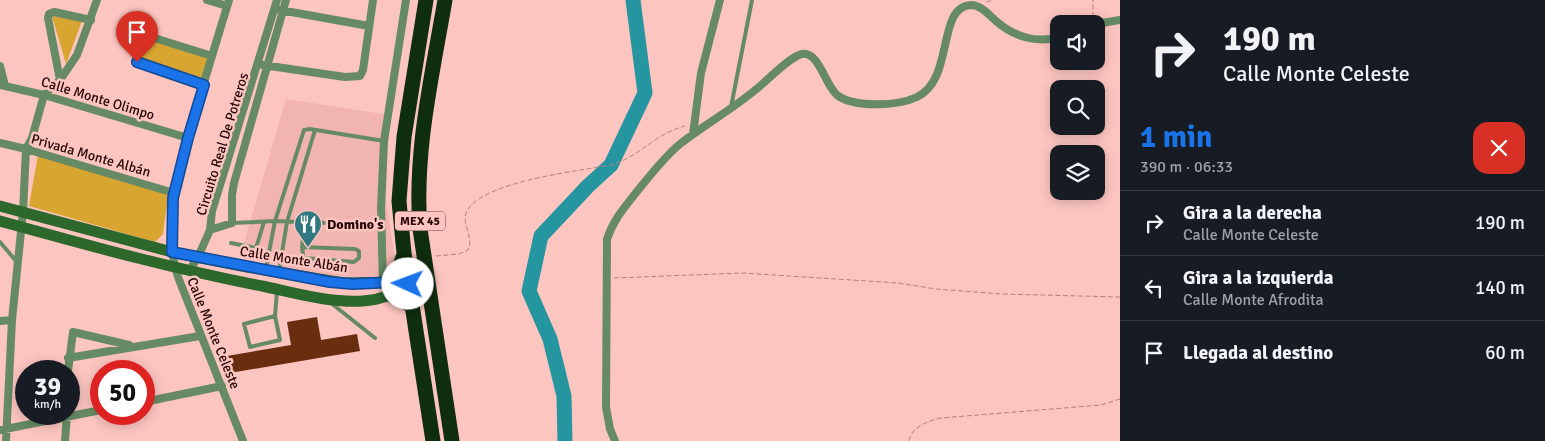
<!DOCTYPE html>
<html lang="es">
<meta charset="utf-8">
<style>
:root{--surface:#171b24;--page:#242831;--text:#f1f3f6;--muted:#9ea1a6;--line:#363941;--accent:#1a73e8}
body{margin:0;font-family:Signika,sans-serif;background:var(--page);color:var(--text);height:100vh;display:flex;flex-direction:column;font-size:19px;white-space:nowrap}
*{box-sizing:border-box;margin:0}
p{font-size:16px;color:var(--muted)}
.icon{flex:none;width:28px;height:28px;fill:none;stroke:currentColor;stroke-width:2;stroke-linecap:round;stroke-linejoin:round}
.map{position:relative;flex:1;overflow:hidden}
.details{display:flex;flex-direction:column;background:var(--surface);width:425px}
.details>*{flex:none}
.guide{background:#171b24;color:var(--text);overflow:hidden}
.controls{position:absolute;left:1050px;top:15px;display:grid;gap:10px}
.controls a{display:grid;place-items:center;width:55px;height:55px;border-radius:10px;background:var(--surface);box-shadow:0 2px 12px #0003;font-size:25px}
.speed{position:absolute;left:15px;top:360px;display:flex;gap:10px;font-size:25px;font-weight:700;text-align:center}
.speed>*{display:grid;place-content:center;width:65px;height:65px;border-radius:50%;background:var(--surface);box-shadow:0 2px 12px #0003;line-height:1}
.speed small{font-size:12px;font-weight:400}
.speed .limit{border:8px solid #d22;background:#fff;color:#111}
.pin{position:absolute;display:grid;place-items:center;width:42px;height:42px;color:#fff;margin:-51px -21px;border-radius:50% 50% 50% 0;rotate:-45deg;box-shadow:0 0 5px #0007}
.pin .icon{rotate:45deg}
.me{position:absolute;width:55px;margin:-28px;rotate:272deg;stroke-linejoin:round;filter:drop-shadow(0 0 4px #0008)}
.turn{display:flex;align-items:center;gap:18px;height:105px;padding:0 20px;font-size:22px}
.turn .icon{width:65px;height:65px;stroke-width:2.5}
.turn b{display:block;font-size:35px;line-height:42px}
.round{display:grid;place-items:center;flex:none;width:52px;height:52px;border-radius:15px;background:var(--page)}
.headline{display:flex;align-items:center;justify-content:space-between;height:85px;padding:0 20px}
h1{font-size:30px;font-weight:700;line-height:38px;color:var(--accent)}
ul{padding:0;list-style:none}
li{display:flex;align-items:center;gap:15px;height:65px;padding:0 20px;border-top:1px solid var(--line)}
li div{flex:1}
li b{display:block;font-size:19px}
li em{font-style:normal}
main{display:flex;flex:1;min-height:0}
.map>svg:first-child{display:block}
.built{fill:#f1b4b0}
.green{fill:#d8a531}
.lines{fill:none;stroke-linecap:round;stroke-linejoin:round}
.river{stroke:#25959f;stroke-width:15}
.building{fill:#692d0f}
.path{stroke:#b2827f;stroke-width:1;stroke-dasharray:5 2.5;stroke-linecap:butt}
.lane{stroke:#668b64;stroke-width:4}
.street{stroke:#668b64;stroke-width:8}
.secondary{stroke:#2c672c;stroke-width:11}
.highway{stroke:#0f2d0f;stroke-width:15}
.route-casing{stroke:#114b97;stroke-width:12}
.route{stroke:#1a73e8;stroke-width:9}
.labels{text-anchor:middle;stroke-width:5;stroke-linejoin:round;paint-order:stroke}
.shield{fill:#fdc5c0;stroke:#643e3d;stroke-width:1}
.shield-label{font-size:12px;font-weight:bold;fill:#230405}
.street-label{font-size:14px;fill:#230405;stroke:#fdc5c0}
.poi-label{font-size:14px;font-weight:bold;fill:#230405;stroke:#fdc5c0;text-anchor:start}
</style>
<main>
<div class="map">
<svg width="1120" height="441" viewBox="0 0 1120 441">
<rect width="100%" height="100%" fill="#fdc5c0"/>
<path class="built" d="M286,99L389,115L386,201L397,272L364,278L324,275L240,257Z"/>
<path class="green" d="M52,16L82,21L66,64Z
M144,36L210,55L202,83L136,59Z
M38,155L168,195L163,234L155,242L29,206Z"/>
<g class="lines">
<path class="river" d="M565,441L564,396L550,339L529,291L541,236L588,186L611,165L645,93L633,0"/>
</g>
<path class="building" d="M317,317L321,340L357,334L360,351L230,373L227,356L291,345L287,322Z"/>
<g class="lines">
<path class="path" d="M986,2L993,0
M1093,17V0
M436,256L459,254L468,250C475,237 459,223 468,209C487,181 578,171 611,165C641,156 654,134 685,126
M614,278L743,273L898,283L936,289L1002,294L1120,297
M909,441C912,426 928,421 941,418L1101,405L1120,399"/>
<path class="lane" d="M731,107L752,0
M232,223L275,221L382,225
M0,242L16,261
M231,243L256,248L264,222
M302,247L355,249L359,251V258L354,262L304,258C300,249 304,234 305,223
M266,268L275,221L304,130L310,129L384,141
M279,271L287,222L315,130
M331,303L375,338
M275,316L244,324L250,347L280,340L275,316L277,291"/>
<path class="street" d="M207,0L227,6
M229,0C219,34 208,68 198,102C183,155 159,223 178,277L243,441
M280,10L369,26
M1096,24L1120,20
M263,65L345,77L360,76L363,70L373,0
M0,66L5,86
M60,80L48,18L49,14L54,12L91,20
M0,85L44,95L188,138
M204,85L137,62L136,61C137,53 139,40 145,35L212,56
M693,134L701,73L720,0
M0,143L26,149L174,193
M210,230L232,223V195L234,183L286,0
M189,271L198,257L210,230L212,211L277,0
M383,283L381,208L384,141L406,0
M0,321L12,320
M68,358L200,336
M68,371L73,332L129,345
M144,402L222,386
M0,430L101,410
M6,441L12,320L23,212L26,149L32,138L44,95L60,80L77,55L97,0
M65,441L67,414
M615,441L610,429L606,407L607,239C613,221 623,209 635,194C649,177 663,158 680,144C704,125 731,110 754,91C765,83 790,56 802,54C819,51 825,85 837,95C854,108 898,106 917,97C955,79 936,7 971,5C981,5 989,15 996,21C1013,36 1036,44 1059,37"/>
<path class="secondary" d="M0,206L172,252L247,267L343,283L401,282
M0,221C87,245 173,269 262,286C295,293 329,303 363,301C380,300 394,295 408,284"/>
<path class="highway" d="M426,0L404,137L399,201L404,253L433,441
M445,0C432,76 414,152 420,229L452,441
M394,282L403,257
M391,295L411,305"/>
</g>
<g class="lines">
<g class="route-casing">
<path id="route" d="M137,62L204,85L188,138L173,198L172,252L330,282L353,284L394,282L408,284"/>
</g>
<use href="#route" class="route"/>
</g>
<defs>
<g id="restaurant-pin" transform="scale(1.4375)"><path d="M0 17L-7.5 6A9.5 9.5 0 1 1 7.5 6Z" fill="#307980" stroke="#fdc5c0"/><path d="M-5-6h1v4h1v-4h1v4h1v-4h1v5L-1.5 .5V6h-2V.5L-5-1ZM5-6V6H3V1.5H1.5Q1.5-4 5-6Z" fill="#fff"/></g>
</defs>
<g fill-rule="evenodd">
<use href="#restaurant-pin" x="308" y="224"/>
</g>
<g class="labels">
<rect class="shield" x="395" y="211.5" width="50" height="19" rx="4"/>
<g class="shield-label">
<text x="420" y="225">MEX 45</text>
</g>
<g class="street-label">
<text transform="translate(98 98) rotate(17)" y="5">Calle Monte Olimpo</text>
<text transform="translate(222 144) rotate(-73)" y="5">Circuito Real De Potreros</text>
<text transform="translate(91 155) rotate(16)" y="5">Privada Monte Albán</text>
<text transform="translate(294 259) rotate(9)" y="5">Calle Monte Albán</text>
<text transform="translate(214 333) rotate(68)" y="5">Calle Monte Celeste</text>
</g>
<g class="poi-label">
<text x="327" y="229">Domino's</text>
</g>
</g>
</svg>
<div class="controls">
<a><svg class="icon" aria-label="sound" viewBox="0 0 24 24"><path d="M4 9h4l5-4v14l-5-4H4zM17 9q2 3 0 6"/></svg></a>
<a><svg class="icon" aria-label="search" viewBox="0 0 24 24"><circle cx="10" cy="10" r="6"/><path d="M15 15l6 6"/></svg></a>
<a><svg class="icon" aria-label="layers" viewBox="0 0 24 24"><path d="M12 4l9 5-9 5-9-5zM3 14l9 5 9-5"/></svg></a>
</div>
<div class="speed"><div>39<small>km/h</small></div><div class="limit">50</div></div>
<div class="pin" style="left:137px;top:62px;background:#d93025"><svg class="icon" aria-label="arrive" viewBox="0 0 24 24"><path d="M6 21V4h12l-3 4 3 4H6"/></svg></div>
<svg class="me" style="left:408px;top:284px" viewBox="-20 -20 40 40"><circle r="19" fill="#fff"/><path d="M0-13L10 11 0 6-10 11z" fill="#1a73e8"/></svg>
</div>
<section class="details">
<div class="guide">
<div class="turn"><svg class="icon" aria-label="right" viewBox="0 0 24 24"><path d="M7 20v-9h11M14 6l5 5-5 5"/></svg><div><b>190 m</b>Calle Monte Celeste</div></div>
</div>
<div class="headline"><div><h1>1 min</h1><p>390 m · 06:33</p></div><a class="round" style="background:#d93025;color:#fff"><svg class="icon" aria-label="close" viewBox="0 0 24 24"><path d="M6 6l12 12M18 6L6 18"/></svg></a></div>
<ul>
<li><svg class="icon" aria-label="right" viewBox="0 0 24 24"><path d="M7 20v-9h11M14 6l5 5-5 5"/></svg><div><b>Gira a la derecha</b><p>Calle Monte Celeste</p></div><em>190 m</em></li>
<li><svg class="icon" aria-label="left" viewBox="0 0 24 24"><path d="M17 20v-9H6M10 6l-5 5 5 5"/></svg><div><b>Gira a la izquierda</b><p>Calle Monte Afrodita</p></div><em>140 m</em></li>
<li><svg class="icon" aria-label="arrive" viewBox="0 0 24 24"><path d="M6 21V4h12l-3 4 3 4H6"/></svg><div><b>Llegada al destino</b></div><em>60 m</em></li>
</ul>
</section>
</main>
